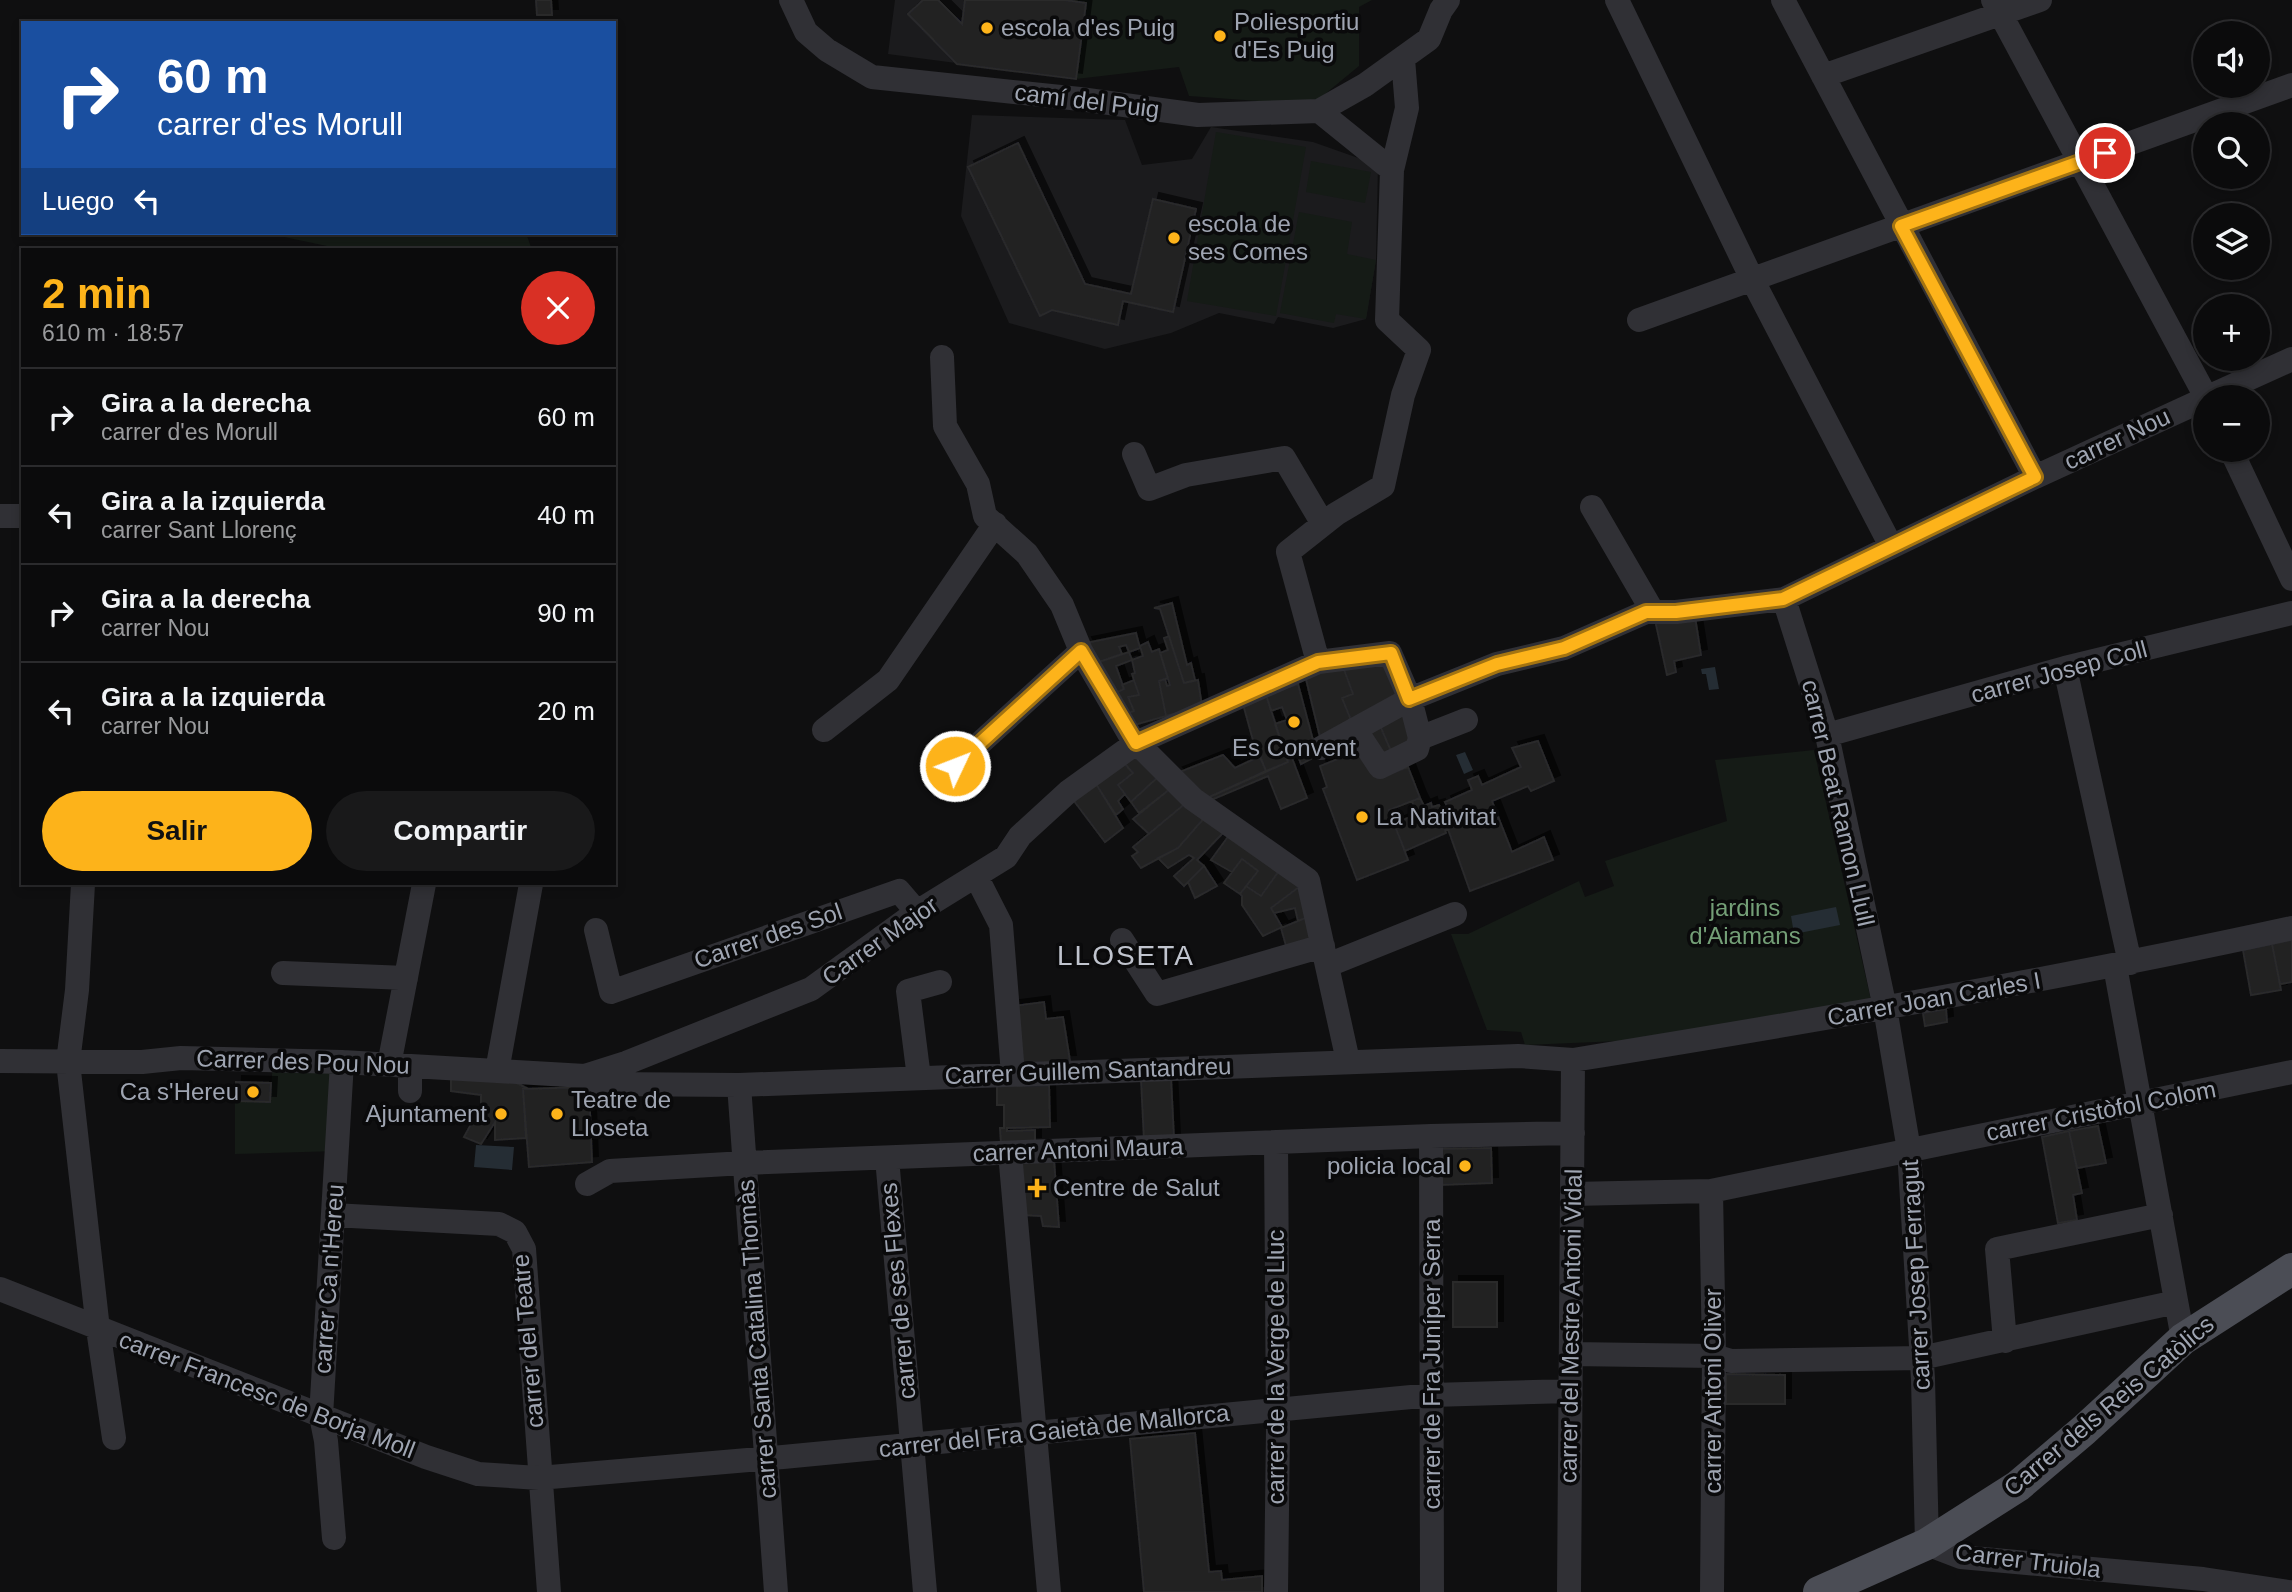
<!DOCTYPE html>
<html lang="es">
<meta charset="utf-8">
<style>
:root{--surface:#0b0b0c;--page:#19191a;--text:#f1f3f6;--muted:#9a9b9d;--line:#2b2b2d;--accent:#fdb31a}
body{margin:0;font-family:Arial,sans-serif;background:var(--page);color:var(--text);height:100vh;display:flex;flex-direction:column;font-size:26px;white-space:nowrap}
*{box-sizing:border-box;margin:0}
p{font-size:23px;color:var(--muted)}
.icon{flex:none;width:38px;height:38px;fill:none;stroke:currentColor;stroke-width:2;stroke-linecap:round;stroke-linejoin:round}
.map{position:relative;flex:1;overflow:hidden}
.side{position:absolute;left:21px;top:248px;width:595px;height:637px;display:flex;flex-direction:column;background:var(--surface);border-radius:0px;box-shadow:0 4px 10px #0003,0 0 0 2px var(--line)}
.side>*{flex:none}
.hud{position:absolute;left:21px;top:21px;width:595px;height:214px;border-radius:0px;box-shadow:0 4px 10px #0003,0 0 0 2px var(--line);background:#1a4fa0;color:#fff;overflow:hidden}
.controls{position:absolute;left:2193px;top:21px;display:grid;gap:14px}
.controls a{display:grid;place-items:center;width:77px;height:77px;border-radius:50%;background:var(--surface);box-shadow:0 4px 10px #0003,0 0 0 2px var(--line);font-size:35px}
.pin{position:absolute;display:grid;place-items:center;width:60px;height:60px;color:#fff;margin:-30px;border:4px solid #fff;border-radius:50%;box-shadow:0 2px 7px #0007}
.me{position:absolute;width:77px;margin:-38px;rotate:47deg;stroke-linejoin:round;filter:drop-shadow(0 0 5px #0008)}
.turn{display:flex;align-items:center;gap:24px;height:147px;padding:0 21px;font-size:32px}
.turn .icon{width:91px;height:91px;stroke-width:2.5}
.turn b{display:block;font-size:49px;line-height:60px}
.then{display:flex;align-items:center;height:66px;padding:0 21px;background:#0003;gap:14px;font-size:26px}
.round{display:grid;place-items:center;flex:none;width:74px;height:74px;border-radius:37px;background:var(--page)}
.overview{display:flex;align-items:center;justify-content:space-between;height:119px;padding:0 21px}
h1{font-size:42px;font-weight:700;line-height:52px;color:var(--accent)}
.action{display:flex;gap:14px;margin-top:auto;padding:14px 21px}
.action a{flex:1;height:80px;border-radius:42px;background:var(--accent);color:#111;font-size:28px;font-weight:700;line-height:80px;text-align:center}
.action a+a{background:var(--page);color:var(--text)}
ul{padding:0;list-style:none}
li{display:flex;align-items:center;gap:21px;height:98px;padding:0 21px;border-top:2px solid var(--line)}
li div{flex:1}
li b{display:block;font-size:26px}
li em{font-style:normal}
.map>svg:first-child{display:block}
.built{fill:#1b1b1d}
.green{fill:#151b16}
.water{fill:#252d34}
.building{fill:#222224;stroke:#29292c;stroke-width:2;filter:url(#shadow)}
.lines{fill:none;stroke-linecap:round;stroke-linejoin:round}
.minor{stroke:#303035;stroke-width:24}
.major{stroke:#4b4d55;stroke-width:32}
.route-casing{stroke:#a47411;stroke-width:18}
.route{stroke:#fdb31a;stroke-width:12}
.poi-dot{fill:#fdb31a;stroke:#0a0a0b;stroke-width:2.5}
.labels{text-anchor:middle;stroke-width:7;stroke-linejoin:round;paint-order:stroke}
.poi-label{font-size:24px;fill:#9fa5b2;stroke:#0a0a0b;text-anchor:start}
.street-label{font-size:24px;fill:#9fa5b2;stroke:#0a0a0b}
.park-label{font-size:24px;fill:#749f77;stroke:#0a0a0b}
.quarter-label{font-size:28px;letter-spacing:2px;fill:#c0c4ce;stroke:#0a0a0b}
</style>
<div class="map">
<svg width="2292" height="1592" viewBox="0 0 2292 1592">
<defs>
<filter id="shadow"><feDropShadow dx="6" dy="-6" stdDeviation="0" flood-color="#0009"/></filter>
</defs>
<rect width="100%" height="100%" fill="#0f0f10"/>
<path class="built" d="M895,0H1065L1086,3L1076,79L888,54Z
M972,115L1125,120L1142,165L1192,159L1211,127L1313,142L1378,165L1376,260L1366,319L1333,328L1278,317L1274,324L1219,313L1171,333L1105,349L1009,323L961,216Z"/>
<path class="green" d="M1065,0H1372L1359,7V66L1319,99L1287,103L1189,96L1179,67L1076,79L1086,3Z
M1216,132L1306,147L1276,316L1187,301Z
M1311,161L1371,172L1365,203L1306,192Z
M1299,212L1352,222L1347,254L1376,260L1366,319L1336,314L1334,323L1280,313Z
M265,233H526L532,250H346Z
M1814,750L1871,1000L1667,1039L1525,1045L1521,1032L1487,1030L1451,934H1468L1579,881L1585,897L1614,886L1605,861L1727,821L1715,760Z
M273,1062H342L337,1151L235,1154V1101H270Z"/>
<path class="water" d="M1715,667L1719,689L1709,690L1706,674H1702L1701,669Z
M1465,752L1473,770L1464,774L1456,755Z
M1836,907L1840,925L1794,934L1791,916Z
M476,1145L514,1147L512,1170L474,1167Z"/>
<path class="building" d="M536,0H551L552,15H537Z
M923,0H938L962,24L965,0H1065L1086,3L1076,79L957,64L908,14Z
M1018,143L1085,284L1131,294L1153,199L1196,209L1173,312L1123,301L1118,325L1052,310L1040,316L968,167Z
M1172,603L1187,665L1191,663L1195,680L1184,683L1160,609L1154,608Z
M1695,617L1701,655L1674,661L1676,672L1667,675L1655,620Z
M1136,633L1140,648L1129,652L1126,645L1119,647L1122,654L1096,663L1086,643Z
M1169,636L1184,683L1198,680L1202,706L1166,716L1159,681L1165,679L1167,686L1170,685L1160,653L1168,650L1164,638Z
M1148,642L1152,652L1159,649L1168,678L1159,681L1166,716L1127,727L1121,716L1134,711L1128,697L1139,695L1132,674L1135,673L1132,660L1143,656L1140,646Z
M1129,652L1132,660L1116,666L1124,689L1111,695L1096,663Z
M1377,663L1387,669L1401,700L1353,725L1342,698L1353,694L1342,664Z
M1342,664L1353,694L1342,698L1353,725L1321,741L1306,679Z
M1134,680L1139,695L1128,697L1134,711L1121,716L1111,695L1124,689L1122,685Z
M1298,684L1314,744L1299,750L1301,754L1287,760L1275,724L1287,720L1282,707L1271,711L1266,695Z
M1266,695L1288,762L1266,771L1254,744L1243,704Z
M1405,709L1414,737L1391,751L1378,721Z
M1378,721L1391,751L1378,759L1360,728Z
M1538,741L1554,781L1531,791L1528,786L1492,801L1512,852L1544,837L1553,860L1470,891L1448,829L1456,825L1445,802L1472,790L1468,780L1478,776L1482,785L1521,767L1512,748Z
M1314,744L1311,747V759L1301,764L1298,756L1301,754L1299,750Z
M1363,749L1378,778L1408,767L1420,798L1389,810L1408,860L1357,880L1323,789L1327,787L1320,766Z
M1136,754L1158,777L1131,802L1118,785L1133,773L1124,763Z
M1223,755L1235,768L1260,756L1266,771L1205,799L1177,773Z
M1292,758L1307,798L1281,809L1268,776L1209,801L1205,799L1288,762L1287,760Z
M1124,763L1133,773L1118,785L1125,794L1118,801L1123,809L1116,815L1096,784Z
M1158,777L1170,789L1139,813L1131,802Z
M1096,784L1123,828L1105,842L1074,801Z
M1170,789L1187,802L1149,834L1133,819Z
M1420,798L1424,806L1431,803L1432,807L1439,805L1449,828L1445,830L1446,833L1405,851L1394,824L1417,814L1412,801Z
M1187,802L1206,816L1178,848L1141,868L1132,856L1138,852L1133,847Z
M1206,816L1226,830L1197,860L1204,866L1184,886L1174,876L1194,858L1189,855L1168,868L1158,858L1178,848Z
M1230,834L1281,868L1261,896L1246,886L1258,871L1242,859L1232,872L1211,860Z
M1242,859L1258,871L1240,894L1224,883Z
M1204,866L1217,886L1195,898L1188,882Z
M1281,868L1303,884L1271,908L1282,927L1263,936L1242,905V896L1240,894L1246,886L1261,896Z
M1303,884L1310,916L1298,921L1295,908L1274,913L1271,908Z
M1310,916L1314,941L1287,949L1281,928Z
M2292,940V982L2280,984L2272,944Z
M2272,944L2281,990L2251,995L2243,950Z
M1044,1002L1046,1019L1063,1017L1070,1061L1019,1063L1013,1006Z
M1946,1009L1947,1022L1925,1026L1923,1013Z
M451,1072L508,1078L528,1089H523L526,1138L495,1140V1122L481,1144L464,1137L481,1106V1095L451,1091Z
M1171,1078L1174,1140H1144L1141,1079Z
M236,1082L271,1083L270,1102L235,1101Z
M1049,1085L1050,1127L1007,1128V1131L1035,1130V1143L1001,1144L1000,1128H1004V1105H997V1086Z
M589,1087L592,1162L529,1167L523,1089Z
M2098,1126L2106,1163L2077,1168L2069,1131Z
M2069,1131L2082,1193L2073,1195L2077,1220L2058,1223L2042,1137Z
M1491,1148L1492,1183L1440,1185L1438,1149Z
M1054,1160L1059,1227L1043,1226L1041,1216L1021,1215L1017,1161Z
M1453,1282H1497V1327H1453Z
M1726,1374L1785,1375V1404H1726Z
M1195,1433L1209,1572L1221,1571L1222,1580L1262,1576V1592H1144L1130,1439Z"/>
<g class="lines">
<path class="minor" d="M791,0L806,32L827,50L872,77L1080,99L1198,115L1319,111L1365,85L1429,39L1441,10L1448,0
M1617,0L1752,279L1891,546
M1783,0L2035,477
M1993,0L2206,397
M1823,76L2040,0
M1319,111L1392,170
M1639,320L2292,85
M942,357L945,426L978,484L985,516L1027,554L1062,605L1081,651L1131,737L1193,799L1308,880L1348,1061
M2208,397L2292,359
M2231,450L2292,579
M1134,454L1149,489L1186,475L1284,458L1323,524
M1592,507L1653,612
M0,516H23
M1784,599L1827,735L1885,1008L1909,1150L1923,1379L1927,1544L1961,1557L2203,1579L2289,1592
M1318,662L1288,552L1336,514L1383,486L1403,395L1419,350L1387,320L1392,170L1407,108L1403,59
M2065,668L2130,963
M824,730L888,680L995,524
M1827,735L2065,668L2292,613
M1420,738L1466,720
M1321,748L1410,699L1420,738L1417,749L1380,767L1355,729
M955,766L1081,651
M976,876L1001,925L1013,1074
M83,884L77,990L68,1062L98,1329L114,1438
M596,930L611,992L899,891L917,912
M1122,940L1157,994L1323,946
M1328,965L1455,914
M2115,966L2183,1339
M283,973L406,978
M0,1061L142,1062L181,1058L342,1062L585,1076L603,1084L739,1085L1518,1056L1573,1060C1814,1021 2054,980 2292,928
M389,1065L424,884
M497,1071L531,884
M585,1076L626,1063L811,989L917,912L1006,857L1020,836L1068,792L1136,743L1318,662L1390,653L1410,699L1497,664L1564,648L1646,612H1676L1784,599L2035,477L2205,399
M919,1078L908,991L940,982
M739,1085L776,1592
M410,1091V1066
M1431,1136L1432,1592
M1010,1153L1049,1592
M887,1158L925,1592
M587,1184L610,1171L744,1163L1431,1136L1573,1133
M1711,1191L1714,1356L1712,1592
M1572,1194L1711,1191L2292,1072
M333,1215L499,1224L515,1232L524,1249L549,1592
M0,1289L426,1457L478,1474L539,1478L783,1457L1432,1395L1570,1391
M2005,1341L1997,1249L2161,1215
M1571,1354L1714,1356L1731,1361L1921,1358L2176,1302
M334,1538L326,1441L321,1416L342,1062
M1276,1592L1278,1428L1276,1142
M1569,1592L1573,1060"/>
<path class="major" d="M1819,1592L1927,1544L2018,1486L2084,1430L2183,1339L2292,1269"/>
</g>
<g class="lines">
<g class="route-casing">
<path id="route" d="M955,766L1081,651L1136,743L1318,662L1391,653L1409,699L1497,664L1564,648L1646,612H1676L1783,599L2035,477L1901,226L2105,153"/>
</g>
<use href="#route" class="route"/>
</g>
<g class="poi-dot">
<circle cx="987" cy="28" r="7"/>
<circle cx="1220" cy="36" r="7"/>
<circle cx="1174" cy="238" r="7"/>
<circle cx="1294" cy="722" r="7"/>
<circle cx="1362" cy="817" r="7"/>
<circle cx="253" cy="1092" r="7"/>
<circle cx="501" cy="1114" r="7"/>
<circle cx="557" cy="1114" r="7"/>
<circle cx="1465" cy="1166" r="7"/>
<path d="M1033.5 1177.5h7v7h7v7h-7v7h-7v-7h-7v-7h7z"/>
</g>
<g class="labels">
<g class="poi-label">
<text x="1234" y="30">Poliesportiu<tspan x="1234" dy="28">d'Es Puig</tspan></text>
<text x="1001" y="36">escola d'es Puig</text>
<text x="1188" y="232">escola de<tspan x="1188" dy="28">ses Comes</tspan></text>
<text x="1294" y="756" text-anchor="middle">Es Convent</text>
<text x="1376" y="825">La Nativitat</text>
<text x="239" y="1100" text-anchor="end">Ca s'Hereu</text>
<text x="571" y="1108">Teatre de<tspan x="571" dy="28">Lloseta</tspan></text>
<text x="487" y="1122" text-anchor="end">Ajuntament</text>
<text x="1451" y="1174" text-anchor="end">policia local</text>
<text x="1053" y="1196">Centre de Salut</text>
</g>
<g class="street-label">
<text transform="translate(1087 101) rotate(7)" y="8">camí del Puig</text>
<text transform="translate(2117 439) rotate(-25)" y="8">carrer Nou</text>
<text transform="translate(2059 672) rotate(-15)" y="8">carrer Josep Coll</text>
<text transform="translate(1838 803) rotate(77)" y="8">carrer Beat Ramon Llull</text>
<text transform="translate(768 936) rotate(-19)" y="8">Carrer des Sol</text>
<text transform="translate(880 941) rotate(-35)" y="8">Carrer Major</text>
<text transform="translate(1934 999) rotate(-10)" y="8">Carrer Joan Carles I</text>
<text transform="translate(303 1062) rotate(2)" y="8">Carrer des Pou Nou</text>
<text transform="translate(1088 1071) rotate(-2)" y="8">Carrer Guillem Santandreu</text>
<text transform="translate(2101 1111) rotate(-11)" y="8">carrer Cristòfol Colom</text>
<text transform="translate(1078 1150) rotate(-2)" y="8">carrer Antoni Maura</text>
<text transform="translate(1916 1275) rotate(-93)" y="8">carrer Josep Ferragut</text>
<text transform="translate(329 1279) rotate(-86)" y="8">carrer Ca n'Hereu</text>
<text transform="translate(898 1291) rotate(-95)" y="8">carrer de ses Flexes</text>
<text transform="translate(1571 1326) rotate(-89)" y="8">carrer del Mestre Antoni Vidal</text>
<text transform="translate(757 1339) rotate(-94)" y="8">carrer Santa Catalina Thomàs</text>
<text transform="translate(528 1341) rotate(-95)" y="8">carrer del Teatre</text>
<text transform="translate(1432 1364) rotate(-90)" y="8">carrer de Fra Juníper Serra</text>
<text transform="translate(1276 1367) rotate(-90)" y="8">carrer de la Verge de Lluc</text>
<text transform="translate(1713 1391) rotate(-90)" y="8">carrer Antoni Oliver</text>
<text transform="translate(267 1395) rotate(21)" y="8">carrer Francesc de Borja Moll</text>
<text transform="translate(2109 1406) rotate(-40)" y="8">Carrer dels Reis Catòlics</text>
<text transform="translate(1054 1431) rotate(-6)" y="8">carrer del Fra Gaietà de Mallorca</text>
<text transform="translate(2028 1561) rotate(7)" y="8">Carrer Truiola</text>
</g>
<g class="park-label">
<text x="1745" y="916">jardins<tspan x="1745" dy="28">d'Aiamans</tspan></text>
</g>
<g class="quarter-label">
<text x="1126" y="965">LLOSETA</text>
</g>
</g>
</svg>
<div class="controls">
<a><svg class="icon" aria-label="sound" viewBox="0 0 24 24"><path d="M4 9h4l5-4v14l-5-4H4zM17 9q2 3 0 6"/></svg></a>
<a><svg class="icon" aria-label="search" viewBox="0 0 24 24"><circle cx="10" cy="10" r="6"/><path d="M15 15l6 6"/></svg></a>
<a><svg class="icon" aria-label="layers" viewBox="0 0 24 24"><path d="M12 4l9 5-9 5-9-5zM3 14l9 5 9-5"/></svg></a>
<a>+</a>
<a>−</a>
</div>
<div class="pin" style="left:2105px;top:153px;background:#d93025"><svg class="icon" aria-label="arrive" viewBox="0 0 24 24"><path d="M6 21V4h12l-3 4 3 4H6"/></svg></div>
<svg class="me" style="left:955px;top:766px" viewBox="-20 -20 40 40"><circle r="17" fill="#fdb31a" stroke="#fff" stroke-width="3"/><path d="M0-11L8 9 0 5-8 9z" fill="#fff"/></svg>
<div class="hud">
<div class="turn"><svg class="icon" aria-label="right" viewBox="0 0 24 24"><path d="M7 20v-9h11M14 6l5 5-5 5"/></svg><div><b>60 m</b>carrer d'es Morull</div></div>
<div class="then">Luego<svg class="icon" aria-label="left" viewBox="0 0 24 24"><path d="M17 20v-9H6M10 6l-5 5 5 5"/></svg></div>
</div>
<section class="side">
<div class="overview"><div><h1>2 min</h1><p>610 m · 18:57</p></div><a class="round" style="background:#d93025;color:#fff"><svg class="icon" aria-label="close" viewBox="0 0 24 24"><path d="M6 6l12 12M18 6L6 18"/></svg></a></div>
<ul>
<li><svg class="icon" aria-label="right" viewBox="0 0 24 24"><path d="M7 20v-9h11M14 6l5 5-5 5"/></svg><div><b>Gira a la derecha</b><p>carrer d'es Morull</p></div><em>60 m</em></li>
<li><svg class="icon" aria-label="left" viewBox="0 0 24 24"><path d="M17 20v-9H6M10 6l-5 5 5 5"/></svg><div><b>Gira a la izquierda</b><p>carrer Sant Llorenç</p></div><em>40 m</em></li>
<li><svg class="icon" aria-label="right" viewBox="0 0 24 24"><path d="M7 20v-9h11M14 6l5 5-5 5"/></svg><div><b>Gira a la derecha</b><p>carrer Nou</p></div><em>90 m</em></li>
<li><svg class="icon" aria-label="left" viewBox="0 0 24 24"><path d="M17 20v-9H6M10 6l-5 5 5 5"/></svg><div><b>Gira a la izquierda</b><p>carrer Nou</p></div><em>20 m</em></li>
</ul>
<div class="action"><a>Salir</a><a>Compartir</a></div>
</section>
</div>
